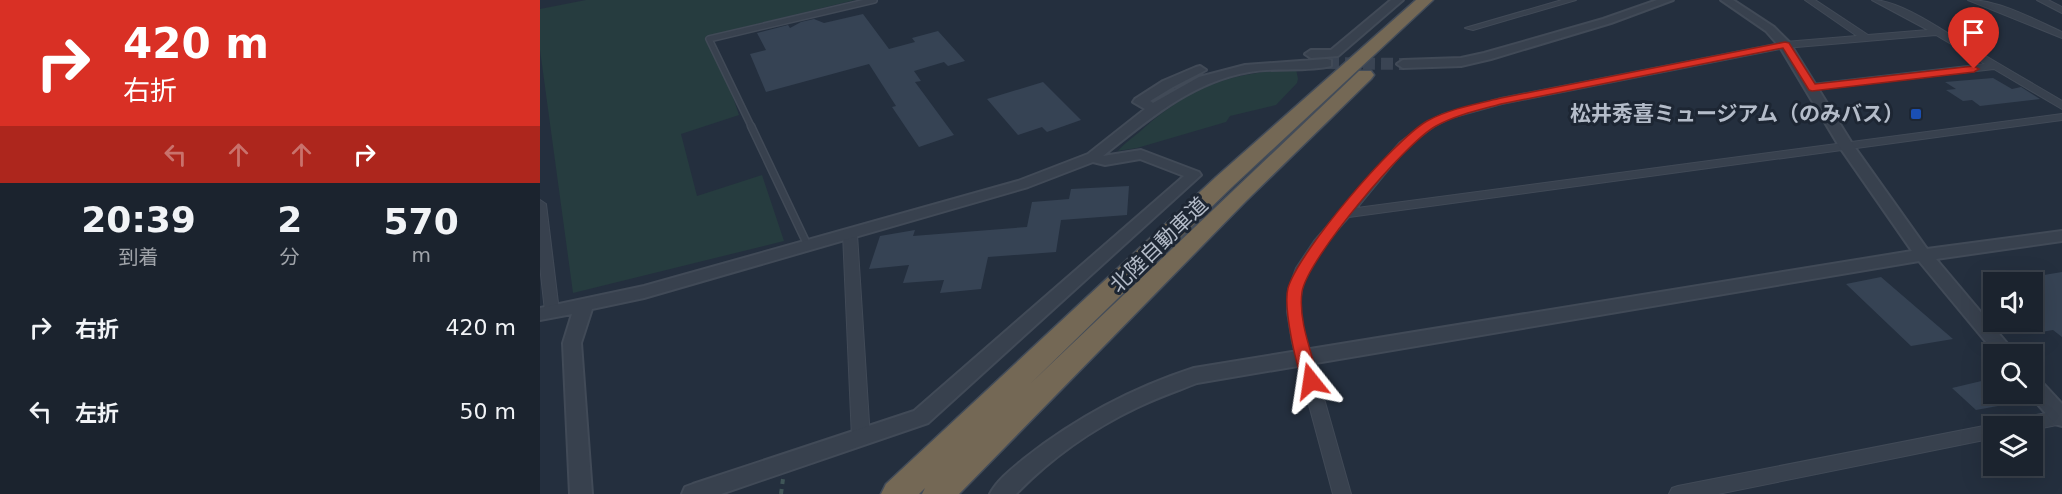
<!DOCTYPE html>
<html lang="ja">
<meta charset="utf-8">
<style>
:root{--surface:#1b232e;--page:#242b36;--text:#f1f3f6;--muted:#a0a4aa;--line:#39404a}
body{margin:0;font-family:"DejaVu Sans","Noto Sans JP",sans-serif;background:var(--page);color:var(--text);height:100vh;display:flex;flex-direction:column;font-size:22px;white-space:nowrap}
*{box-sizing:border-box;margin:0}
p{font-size:20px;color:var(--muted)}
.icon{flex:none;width:33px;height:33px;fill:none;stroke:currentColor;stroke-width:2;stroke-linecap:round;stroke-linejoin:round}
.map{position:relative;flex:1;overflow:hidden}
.sheet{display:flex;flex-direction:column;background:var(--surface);width:540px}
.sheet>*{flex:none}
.banner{background:#d93025;color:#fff;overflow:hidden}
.buttons{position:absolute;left:1443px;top:272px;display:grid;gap:12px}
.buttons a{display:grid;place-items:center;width:60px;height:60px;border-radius:0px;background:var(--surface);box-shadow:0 6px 24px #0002,0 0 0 2px var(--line);font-size:30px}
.pin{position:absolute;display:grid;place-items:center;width:51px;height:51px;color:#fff;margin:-62px -26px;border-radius:50% 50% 50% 0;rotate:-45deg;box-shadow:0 0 6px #0007}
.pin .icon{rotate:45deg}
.me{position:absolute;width:66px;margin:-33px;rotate:345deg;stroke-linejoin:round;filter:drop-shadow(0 0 4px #0008)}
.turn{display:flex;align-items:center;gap:21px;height:126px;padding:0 24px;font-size:27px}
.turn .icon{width:78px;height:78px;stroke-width:2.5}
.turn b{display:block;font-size:42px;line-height:51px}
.lanes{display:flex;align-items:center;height:57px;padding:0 24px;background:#0003;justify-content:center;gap:30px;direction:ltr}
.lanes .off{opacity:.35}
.eta{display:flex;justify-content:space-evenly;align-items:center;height:102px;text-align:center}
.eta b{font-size:36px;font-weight:700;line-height:42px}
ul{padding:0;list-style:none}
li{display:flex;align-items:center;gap:18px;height:84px;padding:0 24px}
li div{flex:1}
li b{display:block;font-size:22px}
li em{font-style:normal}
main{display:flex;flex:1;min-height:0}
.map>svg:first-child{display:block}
.green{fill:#263c3f}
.building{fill:#364354}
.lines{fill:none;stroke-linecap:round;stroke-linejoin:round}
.tertiary-tunnel{stroke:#3a4453;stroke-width:12;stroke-dasharray:12 6;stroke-linecap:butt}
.service-far1-casing{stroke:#414a57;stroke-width:8}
.service-casing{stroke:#414a57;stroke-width:9}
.minor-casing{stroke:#414a57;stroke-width:2}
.tertiary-casing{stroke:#414a57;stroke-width:4}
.motorway-casing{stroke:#434c59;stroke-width:3}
.path{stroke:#3f5557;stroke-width:4;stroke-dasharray:5 5;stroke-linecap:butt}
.service-far1{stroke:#38414e;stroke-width:5}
.service{stroke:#38414e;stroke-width:6}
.minor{fill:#38414e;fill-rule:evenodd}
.tertiary{fill:#38414e;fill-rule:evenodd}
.motorway{fill:#746855;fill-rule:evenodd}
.route{fill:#d93025;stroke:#8d1f18;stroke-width:1.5}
.transit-dot{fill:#1a4fb4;stroke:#1d2633;stroke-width:2}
.labels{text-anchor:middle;stroke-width:6;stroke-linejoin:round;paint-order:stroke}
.poi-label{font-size:21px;font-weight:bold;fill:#b4bcc9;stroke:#1d2633;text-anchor:end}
.street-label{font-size:21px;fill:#b4bcc9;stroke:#1d2633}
</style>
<main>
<section class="sheet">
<div class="banner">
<div class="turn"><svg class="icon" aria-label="right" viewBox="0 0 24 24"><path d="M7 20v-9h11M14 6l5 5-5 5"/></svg><div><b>420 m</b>右折</div></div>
<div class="lanes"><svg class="icon off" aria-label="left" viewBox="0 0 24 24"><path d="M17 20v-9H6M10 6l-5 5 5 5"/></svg><svg class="icon off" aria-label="ahead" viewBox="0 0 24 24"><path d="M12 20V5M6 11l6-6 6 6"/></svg><svg class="icon off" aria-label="ahead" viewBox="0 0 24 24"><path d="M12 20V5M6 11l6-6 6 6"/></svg><svg class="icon" aria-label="right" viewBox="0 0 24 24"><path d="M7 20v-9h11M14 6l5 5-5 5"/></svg></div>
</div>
<div class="eta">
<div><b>20:39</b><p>到着</p></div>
<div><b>2</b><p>分</p></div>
<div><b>570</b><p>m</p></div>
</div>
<ul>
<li><svg class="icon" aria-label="right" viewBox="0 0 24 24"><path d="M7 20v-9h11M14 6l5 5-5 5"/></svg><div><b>右折</b></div><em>420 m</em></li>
<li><svg class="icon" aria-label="left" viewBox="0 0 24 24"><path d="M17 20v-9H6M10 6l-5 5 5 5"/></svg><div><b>左折</b></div><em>50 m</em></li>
</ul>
</section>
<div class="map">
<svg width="1522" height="494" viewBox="0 0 1522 494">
<rect width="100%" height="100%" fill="#242f3e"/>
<path class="green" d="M46,0H315L172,35L199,115L141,134L157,196L222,175L244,241L33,293L0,50V9Z
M756,69L758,79L757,83L736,105L690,116L686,122L597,148L578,151C584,143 597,135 605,127C655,84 691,73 756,69Z"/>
<path class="building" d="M323,14L349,49L375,42L372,38L398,31L425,61L408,66L404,62L374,71L381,81L375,82L414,135L379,147L352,107L356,106L329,64L226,92L210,54L226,50L217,33L248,25L250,28L261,22L274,19L284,23Z
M1453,78L1472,89L1481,87L1500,99L1440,106L1432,100L1423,101L1406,90L1416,89L1405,82Z
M503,82L541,120L507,132L502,127L478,135L447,99Z
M589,186L587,215L521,220L516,252L448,257L441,289L400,293L404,280L363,283L369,265L329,269L340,236L375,230L373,236L487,227L492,202L529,199L531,189Z
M1522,272V337L1513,330L1501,332L1492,325V277Z
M1341,277L1413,339L1371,346L1306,284Z
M1454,378V393H1486L1491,400L1436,410L1412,388Z"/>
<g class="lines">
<path class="tertiary-tunnel" d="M787,63L863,64"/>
<g class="service-far1-casing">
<path id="service-far1" d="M212,128L169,39L334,0"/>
</g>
<g class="service-casing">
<path id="service" d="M211,126L268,246"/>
</g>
<g class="minor-casing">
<path id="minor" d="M1022,0H1036L933,30L925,28Z
M1265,0H1275L1328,35L1388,30L1332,0C1360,0 1402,30 1427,45C1459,64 1490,82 1522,101V109L1454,69L1272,90L1267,87L1272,84L1445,64L1396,35L1245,48L962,104L911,118L895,126L868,146L817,208L1522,114V120L809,217C791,238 769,261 762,289C756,321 772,358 781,388C791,423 801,459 811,494H793L752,342L747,312L748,290L756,268L774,241L860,142L887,122L903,114L961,98L1245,42L1317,36Z
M1428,0C1460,0 1493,19 1522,32V38Z
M1497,0H1508L1522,7V13Z
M0,200L6,204L19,311L17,315H7L5,311L0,266Z
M310,230L317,234L330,438L327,443L321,445L315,443L312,438L303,234Z
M1522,410V424L1492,430V426H1468L1470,421L1476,419Z
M1454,424L1460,426H1454V438L1178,494H1129L1132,488L1138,486Z"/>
</g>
<g class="tertiary-casing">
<path id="tertiary" d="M851,0H863L798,56L771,58L765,54L771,50H791Z
M1117,0H1133L1071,23L951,59L921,66L863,68L857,64L863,60L921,58L944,53L1063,19Z
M1181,0H1193L1234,27L1249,42L1313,145L1387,249L1522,231V241L1396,259L1476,354H1456L1379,261L657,383C637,391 616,398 596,408C552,429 510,459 476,494H450C457,480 473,468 485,458C536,418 592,388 654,368L1372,251L1299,146L1240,47L1226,31Z
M787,59L791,60V66C765,72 736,67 709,72C651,82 608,120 563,156L601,150L659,172L661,175L388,423L181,494H142L145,487L153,484L374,411L644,176L600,159L565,165L553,162L488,187L104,298L52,309L41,343L52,494H30L23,343L32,314L0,320V308L104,286L478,181L548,154L605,109L593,102L595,99L623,81L656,67L660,66L666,70L633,87L610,101L613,103L659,77L705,65Z
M1492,376L1499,379L1522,404V426L1515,424L1488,393H1492Z"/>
</g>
<g class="motorway-casing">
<path id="motorway" d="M876,0H893L692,187L490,384L819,71H831L834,75L831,79L706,201L419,494H382L385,488L379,494H341L346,484L676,177Z"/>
</g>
<path class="path" d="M241,494L243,479"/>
<use href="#service-far1" class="service-far1"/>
<use href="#service" class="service"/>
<use href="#minor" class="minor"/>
<use href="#tertiary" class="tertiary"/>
<use href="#motorway" class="motorway"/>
</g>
<path class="route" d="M1245,42L1249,43L1275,84L1434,66L1439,69L1434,72L1272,91L1269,90L1243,48L961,104C939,110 916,115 896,126C866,142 767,259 762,292C758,321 772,353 779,381L777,386L771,388L765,386C756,368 743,307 748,288C759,251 853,141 887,121C909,109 936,104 961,98Z"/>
<rect class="transit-dot" x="1370" y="108" width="12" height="12" rx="3"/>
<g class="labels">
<g class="poi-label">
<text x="1364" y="121">松井秀喜ミュージアム（のみバス）</text>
</g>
<g class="street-label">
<text transform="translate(619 245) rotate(-44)" y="7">北陸自動車道</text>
</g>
</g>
</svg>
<div class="buttons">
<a><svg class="icon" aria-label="sound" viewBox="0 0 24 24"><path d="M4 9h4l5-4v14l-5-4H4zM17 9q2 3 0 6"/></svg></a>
<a><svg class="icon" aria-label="search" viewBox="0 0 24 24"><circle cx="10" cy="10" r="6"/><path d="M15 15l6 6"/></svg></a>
<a><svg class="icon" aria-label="layers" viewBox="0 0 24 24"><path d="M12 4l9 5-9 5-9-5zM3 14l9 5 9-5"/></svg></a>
</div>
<div class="pin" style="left:1434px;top:69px;background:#d93025"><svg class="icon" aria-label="arrive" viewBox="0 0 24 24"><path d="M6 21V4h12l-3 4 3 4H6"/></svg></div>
<svg class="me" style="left:771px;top:381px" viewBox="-20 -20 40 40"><path d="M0-17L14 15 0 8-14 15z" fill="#d93025" stroke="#fff" stroke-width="4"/></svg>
</div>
</main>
